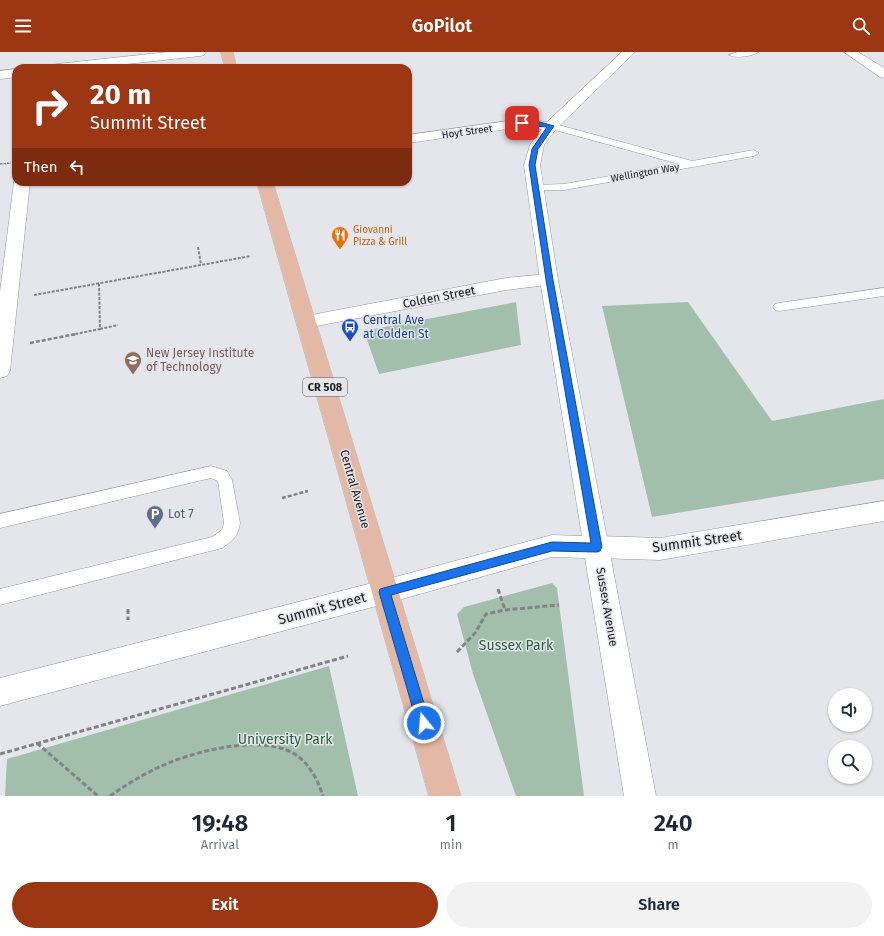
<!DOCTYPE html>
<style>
:root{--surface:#fff;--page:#f2f2f3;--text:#1f2937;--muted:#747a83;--accent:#9d3612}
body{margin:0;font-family:"Fira Sans",sans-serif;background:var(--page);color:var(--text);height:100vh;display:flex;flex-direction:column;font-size:15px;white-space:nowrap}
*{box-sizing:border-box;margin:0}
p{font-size:13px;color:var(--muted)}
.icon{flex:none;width:22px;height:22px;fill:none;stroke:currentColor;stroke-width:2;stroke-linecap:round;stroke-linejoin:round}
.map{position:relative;height:744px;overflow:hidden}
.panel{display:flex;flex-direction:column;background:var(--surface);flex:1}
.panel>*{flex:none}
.banner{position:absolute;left:12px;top:12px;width:400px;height:122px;border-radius:12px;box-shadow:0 1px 3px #0004;background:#9d3612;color:#fff;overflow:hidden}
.tools{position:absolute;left:828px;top:636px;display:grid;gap:8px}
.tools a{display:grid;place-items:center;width:44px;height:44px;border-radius:50%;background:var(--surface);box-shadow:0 1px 3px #0004;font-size:20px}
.pin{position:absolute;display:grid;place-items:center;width:34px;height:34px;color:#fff;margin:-17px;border-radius:8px;box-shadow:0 2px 6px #0006}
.me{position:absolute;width:44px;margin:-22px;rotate:343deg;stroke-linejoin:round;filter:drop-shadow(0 0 3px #0008)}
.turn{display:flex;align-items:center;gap:14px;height:84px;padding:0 12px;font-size:18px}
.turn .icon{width:52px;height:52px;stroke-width:2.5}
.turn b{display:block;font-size:28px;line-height:34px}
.then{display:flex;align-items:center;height:38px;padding:0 12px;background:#0003;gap:8px;font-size:15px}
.eta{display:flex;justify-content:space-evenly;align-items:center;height:68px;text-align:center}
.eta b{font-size:24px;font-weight:600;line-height:28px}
.cta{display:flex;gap:8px;margin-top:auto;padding:8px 12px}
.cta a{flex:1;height:46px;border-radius:24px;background:var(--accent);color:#fff;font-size:16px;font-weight:600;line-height:46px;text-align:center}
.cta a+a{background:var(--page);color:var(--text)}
header{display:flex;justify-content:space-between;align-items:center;height:52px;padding:0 12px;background:var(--accent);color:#fff;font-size:18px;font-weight:600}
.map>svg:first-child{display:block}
.green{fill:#a2bfab}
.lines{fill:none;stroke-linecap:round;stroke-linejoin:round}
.service-casing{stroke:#96979c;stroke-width:1}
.minor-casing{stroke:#96979c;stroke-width:1}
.tertiary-casing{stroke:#96979c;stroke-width:1}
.secondary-casing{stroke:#96979c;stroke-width:1}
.primary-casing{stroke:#c1c1c1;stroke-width:1}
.path-far3{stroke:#828386;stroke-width:1.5;stroke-dasharray:2.5 1;stroke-linecap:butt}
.path-far2{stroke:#828386;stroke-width:2;stroke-dasharray:3 1.5;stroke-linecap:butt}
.path-far1{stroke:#828386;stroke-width:2.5;stroke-dasharray:4 2;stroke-linecap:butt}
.path{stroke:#828386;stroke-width:3;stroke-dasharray:5 2.5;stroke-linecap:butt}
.service{fill:#fff;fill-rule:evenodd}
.minor{fill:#fff;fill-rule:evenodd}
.tertiary{fill:#fff;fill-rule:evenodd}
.secondary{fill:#fff;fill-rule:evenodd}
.primary{fill:#e3b8a4;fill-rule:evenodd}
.route{fill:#1a73e8;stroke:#114b97}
.labels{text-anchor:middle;stroke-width:3;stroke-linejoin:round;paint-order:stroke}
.far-street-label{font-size:10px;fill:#202022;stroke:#e5e6eb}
.far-food-label{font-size:10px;fill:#c56008;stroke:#e5e6eb;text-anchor:start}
.shield{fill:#e5e6eb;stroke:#5b5b5e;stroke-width:1}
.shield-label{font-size:11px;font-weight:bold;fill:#202022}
.street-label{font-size:12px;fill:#202022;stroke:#e5e6eb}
.transit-label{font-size:12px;fill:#164399;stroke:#e5e6eb;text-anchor:start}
.education-label{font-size:12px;fill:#785e54;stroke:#e5e6eb;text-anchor:start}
.service-label{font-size:12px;fill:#4e5e75;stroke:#e5e6eb;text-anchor:start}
.near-street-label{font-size:14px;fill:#202022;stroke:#e5e6eb}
.near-park-label{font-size:14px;fill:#296240;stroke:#e5e6eb}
</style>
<header><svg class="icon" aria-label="menu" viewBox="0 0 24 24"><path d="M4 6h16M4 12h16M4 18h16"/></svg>GoPilot<svg class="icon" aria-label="search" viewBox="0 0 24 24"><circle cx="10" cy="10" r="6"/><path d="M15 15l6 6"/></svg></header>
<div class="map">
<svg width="884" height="744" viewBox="0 0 884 744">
<rect width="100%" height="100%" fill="#e5e6eb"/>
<path class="green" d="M516,250L521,293L379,322L364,279Z
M688,250L772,369L884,347V427L652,465L602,254Z
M552,531L557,536L584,744H516L473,622L457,562L464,555Z
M329,614L358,744H5L7,707Z"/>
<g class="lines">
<g class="service-casing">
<path id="service" d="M738,0H759C753,4 735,7 729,3Z
M551,71L692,109L754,98L759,101L754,104L564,138H532L531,136L532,134L536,133L564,132L679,112L548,76L547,74L548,72Z
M884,236V244L779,259L775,258L773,255L775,252L779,251Z
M211,414L227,419L232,428L240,471C238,485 233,488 222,496L0,553V537L212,485L222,478L224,471L218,429L211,426L0,476V462Z"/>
</g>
<g class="minor-casing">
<path id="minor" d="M522,67L556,71L558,74L556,77L551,78L522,75L408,91V83Z
M16,127V130H30L10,319L7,324L0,326V240L14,130Z
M549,222L555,224L558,228L555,232L506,238L306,276L299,274L296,270L299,266L306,264L506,226Z
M884,449V469L660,508L597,506L588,503L584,495L588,487L597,484L660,486Z"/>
</g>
<g class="tertiary-casing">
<path id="tertiary" d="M622,0H635L556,77L544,93L540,113L558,228L656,744H624L585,506L552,505L384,552L0,654V626L384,528L552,483L582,484L540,228L524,113L530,93L546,71Z
M844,0H858L884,16V26L880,25Z"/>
</g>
<g class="secondary-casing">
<path id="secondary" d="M168,0H206L204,3L200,4L90,16H51L53,13L57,12Z
M16,17V25L0,27V19Z"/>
</g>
<g class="primary-casing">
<path id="primary" d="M221,0H233L237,16H225Z
M257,130H273L461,744H429Z"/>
</g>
<path class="path-far3" d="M0,112L11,111"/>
<path class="path-far2" d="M198,195L201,213
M34,243L251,204
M100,277L118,273
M71,283L100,277L99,232"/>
<path class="path-far1" d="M30,291L76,282
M282,446L308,439"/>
<path class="path" d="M498,537L505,558
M128,557V568
M457,600L475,581L486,562L505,558L559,553
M37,691L98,744
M0,702L348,604
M110,744C124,734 139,725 155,717C189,700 266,679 299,705C311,715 318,729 323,744"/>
<use href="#service" class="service"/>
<use href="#minor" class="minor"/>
<use href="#tertiary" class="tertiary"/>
<use href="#secondary" class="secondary"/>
<use href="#primary" class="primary"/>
</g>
<path class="route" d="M520,70H540L554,74L538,97L535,113L553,228L602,495L600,499L597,500L552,499L391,543L430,671L428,676L424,677L419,676L417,671L379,540L380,537L552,490L591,491L546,228L529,113L532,97L547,75L522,73H520Z"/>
<defs>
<g id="restaurant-pin" transform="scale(0.9)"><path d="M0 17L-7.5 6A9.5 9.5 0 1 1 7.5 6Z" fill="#e8710a" stroke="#e5e6eb"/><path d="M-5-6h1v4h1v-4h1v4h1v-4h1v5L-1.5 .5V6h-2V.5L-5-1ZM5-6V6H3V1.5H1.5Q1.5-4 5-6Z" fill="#fff"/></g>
<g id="bus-pin" transform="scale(0.9)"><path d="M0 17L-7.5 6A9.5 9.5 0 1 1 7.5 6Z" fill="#1a4fb4" stroke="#e5e6eb"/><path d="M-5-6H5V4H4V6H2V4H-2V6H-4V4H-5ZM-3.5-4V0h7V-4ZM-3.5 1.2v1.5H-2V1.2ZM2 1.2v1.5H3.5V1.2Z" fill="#fff"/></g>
<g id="university-pin" transform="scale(0.9)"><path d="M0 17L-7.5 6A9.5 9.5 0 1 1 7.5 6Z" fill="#8d6e63" stroke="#e5e6eb"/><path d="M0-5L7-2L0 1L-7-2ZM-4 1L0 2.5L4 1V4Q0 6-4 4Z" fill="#fff"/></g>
<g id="parking-pin" transform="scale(0.9)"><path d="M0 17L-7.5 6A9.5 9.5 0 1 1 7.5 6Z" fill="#5c6f8a" stroke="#e5e6eb"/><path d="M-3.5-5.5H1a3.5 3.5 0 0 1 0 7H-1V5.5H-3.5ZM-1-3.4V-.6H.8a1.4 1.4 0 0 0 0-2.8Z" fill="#fff"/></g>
</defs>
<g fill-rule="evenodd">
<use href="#restaurant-pin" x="340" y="183"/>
<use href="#bus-pin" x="350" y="275"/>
<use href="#university-pin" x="133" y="308"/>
<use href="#parking-pin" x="155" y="462"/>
</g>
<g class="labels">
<g class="far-street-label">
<text transform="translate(467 79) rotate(-8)" y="4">Hoyt Street</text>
<text transform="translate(645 120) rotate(-10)" y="4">Wellington Way</text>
</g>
<g class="far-food-label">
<text x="353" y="181">Giovanni<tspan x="353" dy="12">Pizza &amp; Grill</tspan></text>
</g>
<rect class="shield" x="303" y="326" width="44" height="18" rx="3"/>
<g class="shield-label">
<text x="325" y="339">CR 508</text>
</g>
<g class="street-label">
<text transform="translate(439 245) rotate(-11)" y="4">Colden Street</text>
<text transform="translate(355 437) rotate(74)" y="4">Central Avenue</text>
<text transform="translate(607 555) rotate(80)" y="4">Sussex Avenue</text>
</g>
<g class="transit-label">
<text x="363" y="272">Central Ave<tspan x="363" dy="14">at Colden St</tspan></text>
</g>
<g class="education-label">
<text x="146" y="305">New Jersey Institute<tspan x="146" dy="14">of Technology</tspan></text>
</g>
<g class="service-label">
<text x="168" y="466">Lot 7</text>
</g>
<g class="near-street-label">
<text transform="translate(697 489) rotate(-8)" y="5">Summit Street</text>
<text transform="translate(322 556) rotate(-15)" y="5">Summit Street</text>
</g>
<g class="near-park-label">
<text x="516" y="598">Sussex Park</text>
<text x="285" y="692">University Park</text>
</g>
</g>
</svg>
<div class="tools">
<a><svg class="icon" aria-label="sound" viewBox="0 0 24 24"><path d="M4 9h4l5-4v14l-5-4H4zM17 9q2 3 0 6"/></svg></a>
<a><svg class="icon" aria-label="search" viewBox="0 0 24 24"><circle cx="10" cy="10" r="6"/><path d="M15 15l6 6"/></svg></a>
</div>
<div class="pin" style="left:522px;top:71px;background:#d93025"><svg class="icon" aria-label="arrive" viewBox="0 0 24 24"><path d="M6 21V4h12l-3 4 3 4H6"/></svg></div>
<svg class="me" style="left:424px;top:671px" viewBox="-20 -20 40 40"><circle r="17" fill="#1a73e8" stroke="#fff" stroke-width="3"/><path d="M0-11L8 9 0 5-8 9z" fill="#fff"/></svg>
<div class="banner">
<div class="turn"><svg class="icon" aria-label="right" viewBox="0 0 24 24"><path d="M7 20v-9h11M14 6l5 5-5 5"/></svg><div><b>20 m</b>Summit Street</div></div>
<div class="then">Then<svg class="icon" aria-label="left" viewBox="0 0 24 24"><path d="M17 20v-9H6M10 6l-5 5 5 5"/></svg></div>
</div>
</div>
<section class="panel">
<div class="eta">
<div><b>19:48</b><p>Arrival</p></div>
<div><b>1</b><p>min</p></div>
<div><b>240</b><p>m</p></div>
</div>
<div class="cta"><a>Exit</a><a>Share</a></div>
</section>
